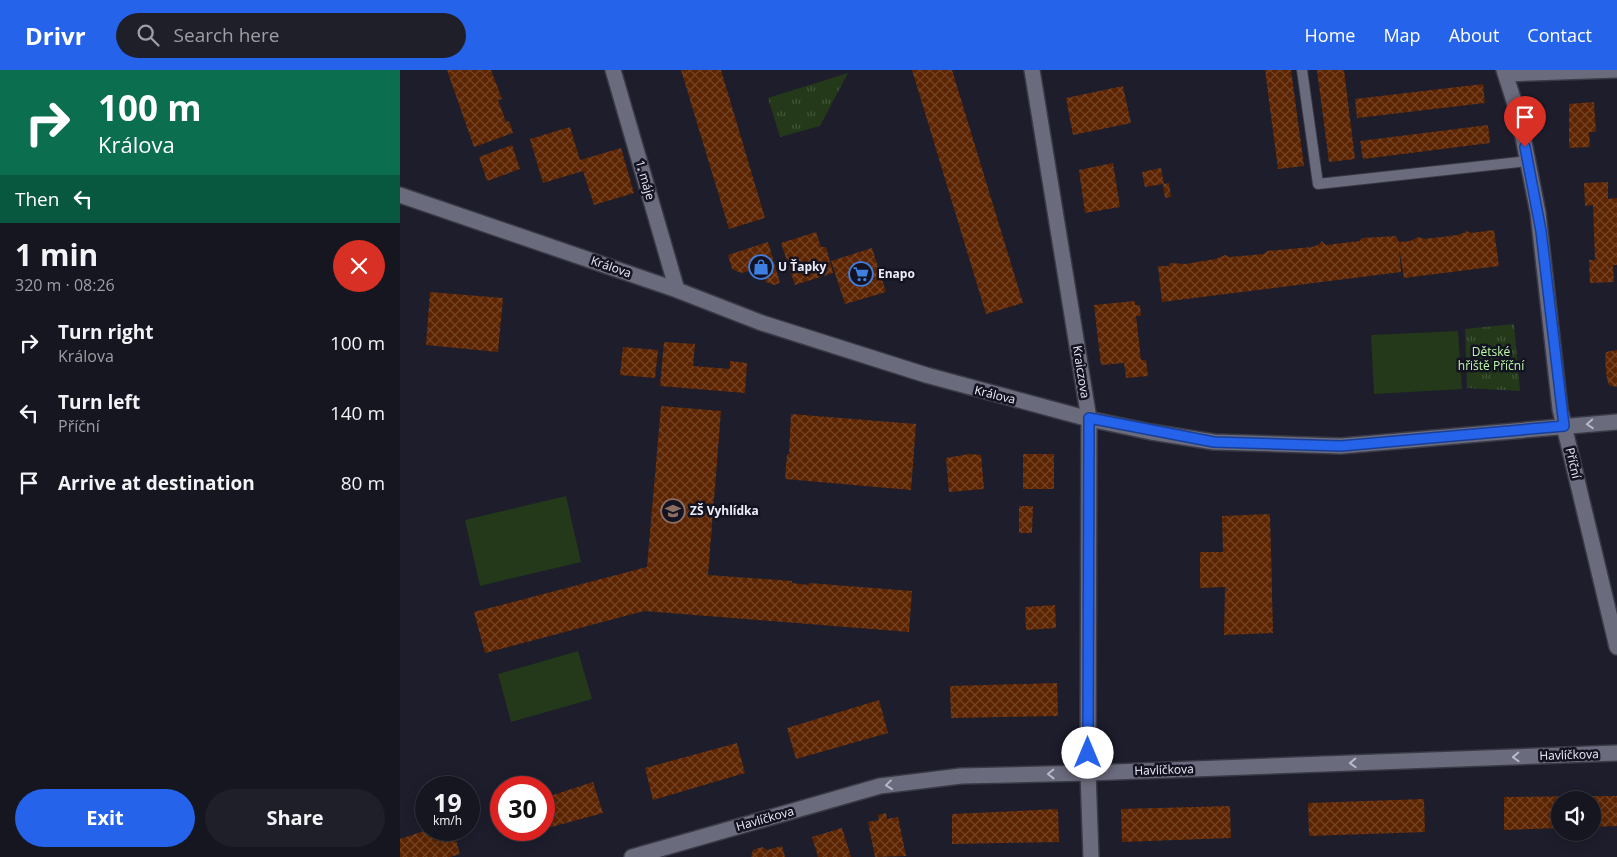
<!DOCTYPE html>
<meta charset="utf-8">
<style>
:root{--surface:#161621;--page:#1f1f2a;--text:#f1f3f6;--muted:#9e9fa5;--line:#35353f;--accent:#2563eb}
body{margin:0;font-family:"Open Sans",sans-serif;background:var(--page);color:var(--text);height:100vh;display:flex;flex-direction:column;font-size:19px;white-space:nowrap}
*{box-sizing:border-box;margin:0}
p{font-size:16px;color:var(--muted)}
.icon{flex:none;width:28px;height:28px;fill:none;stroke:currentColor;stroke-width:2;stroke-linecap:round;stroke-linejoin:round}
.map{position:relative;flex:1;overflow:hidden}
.drawer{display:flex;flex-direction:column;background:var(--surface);width:400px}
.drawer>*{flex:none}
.banner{background:#0b6e4f;color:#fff;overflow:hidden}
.buttons{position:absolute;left:1151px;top:721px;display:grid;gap:10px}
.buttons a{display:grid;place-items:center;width:50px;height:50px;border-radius:50%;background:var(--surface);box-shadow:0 2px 12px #0003,0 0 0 1px var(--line);font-size:25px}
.speed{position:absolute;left:15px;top:706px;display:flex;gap:10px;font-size:25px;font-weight:700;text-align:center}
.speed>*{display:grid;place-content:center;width:65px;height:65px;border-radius:50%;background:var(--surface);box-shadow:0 2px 12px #0003,0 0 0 1px var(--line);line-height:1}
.speed small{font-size:12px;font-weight:400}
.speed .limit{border:8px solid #d22;background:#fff;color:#111}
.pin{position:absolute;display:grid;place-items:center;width:42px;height:42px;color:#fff;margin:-51px -21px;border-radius:50% 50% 50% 0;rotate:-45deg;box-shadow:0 0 5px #0007}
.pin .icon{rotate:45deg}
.me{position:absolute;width:55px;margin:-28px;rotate:0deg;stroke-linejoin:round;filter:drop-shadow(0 0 4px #0008)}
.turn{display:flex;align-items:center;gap:18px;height:105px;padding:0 15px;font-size:22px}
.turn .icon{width:65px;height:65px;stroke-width:2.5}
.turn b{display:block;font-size:35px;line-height:42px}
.then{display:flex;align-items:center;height:48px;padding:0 15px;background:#0003;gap:10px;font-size:19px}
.round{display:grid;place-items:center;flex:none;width:52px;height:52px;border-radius:26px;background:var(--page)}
.summary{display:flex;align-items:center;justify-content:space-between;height:85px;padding:0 15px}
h1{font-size:30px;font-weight:700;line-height:38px}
.button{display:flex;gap:10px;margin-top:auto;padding:10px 15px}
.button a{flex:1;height:58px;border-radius:30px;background:var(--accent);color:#fff;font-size:20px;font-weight:700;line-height:58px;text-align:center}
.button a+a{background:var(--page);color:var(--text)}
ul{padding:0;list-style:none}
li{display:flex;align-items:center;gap:15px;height:70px;padding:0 15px}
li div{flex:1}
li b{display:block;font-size:19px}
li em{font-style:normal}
header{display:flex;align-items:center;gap:30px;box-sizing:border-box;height:70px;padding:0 25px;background:var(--accent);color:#fff}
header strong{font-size:24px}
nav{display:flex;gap:28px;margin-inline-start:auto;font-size:18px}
.search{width:350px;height:45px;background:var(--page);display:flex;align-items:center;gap:12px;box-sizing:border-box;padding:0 18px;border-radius:28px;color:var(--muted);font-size:19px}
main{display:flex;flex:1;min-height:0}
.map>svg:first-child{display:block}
.grass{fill:#23391a}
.park{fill:url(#park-tufts)}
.building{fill:url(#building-cross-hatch)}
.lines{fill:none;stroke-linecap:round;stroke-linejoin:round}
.lane-casing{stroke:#3a3a46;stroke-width:12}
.street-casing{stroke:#3a3a46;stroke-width:18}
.lane{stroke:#6b6b7e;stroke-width:10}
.street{stroke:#6b6b7e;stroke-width:15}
.oneway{stroke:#b9b9c7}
.route-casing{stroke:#184099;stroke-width:12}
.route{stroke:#2563eb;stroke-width:9}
.labels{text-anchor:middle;stroke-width:5;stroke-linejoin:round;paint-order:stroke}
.street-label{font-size:12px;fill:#ededf8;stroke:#141322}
.poi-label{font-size:12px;font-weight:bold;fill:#ededf8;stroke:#141322;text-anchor:start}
.park-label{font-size:12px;fill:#bdf8a6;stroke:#141322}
</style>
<header>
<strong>Drivr</strong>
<div class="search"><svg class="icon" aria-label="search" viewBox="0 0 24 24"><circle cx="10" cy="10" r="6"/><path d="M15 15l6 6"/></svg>Search here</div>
<nav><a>Home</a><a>Map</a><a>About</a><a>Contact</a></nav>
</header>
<main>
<section class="drawer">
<div class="banner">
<div class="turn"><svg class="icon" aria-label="right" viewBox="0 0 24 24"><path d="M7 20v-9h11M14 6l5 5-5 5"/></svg><div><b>100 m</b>Králova</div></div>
<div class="then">Then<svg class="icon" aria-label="left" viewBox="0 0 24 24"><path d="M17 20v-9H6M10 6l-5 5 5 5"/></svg></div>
</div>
<div class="summary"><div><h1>1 min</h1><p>320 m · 08:26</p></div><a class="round" style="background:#d93025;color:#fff"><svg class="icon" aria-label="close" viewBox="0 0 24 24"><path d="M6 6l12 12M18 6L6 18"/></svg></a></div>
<ul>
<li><svg class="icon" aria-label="right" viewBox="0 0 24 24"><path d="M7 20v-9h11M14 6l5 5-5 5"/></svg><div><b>Turn right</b><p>Králova</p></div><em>100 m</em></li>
<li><svg class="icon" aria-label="left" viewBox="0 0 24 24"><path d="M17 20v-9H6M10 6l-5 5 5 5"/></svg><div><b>Turn left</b><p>Příční</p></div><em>140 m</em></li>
<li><svg class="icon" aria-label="arrive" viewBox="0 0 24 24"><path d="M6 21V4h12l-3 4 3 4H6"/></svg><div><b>Arrive at destination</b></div><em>80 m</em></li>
</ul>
<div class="button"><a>Exit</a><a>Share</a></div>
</section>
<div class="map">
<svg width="1217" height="787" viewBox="0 0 1217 787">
<defs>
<pattern id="park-tufts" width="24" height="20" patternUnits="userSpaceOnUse" patternTransform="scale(1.25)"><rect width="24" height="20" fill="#23391a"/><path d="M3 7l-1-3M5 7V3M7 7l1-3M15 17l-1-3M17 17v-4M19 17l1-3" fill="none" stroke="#43563c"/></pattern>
<pattern id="building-cross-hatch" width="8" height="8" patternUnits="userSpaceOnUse" patternTransform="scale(1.25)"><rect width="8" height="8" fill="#5c2400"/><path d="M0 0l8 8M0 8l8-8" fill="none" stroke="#744426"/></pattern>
</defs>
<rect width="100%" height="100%" fill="#1d1d2c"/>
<path class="grass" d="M1058,261L1062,319L974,324L971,265Z
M166,426L181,492L80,516L65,450Z
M178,581L192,629L111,652L98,604Z"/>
<path class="park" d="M448,3L420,56L380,67L368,28Z
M1114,254L1120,321L1067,318L1065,259Z"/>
<path class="building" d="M47,0H91L102,29L98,30L106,52L109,51L113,63L74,77Z
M281,0H321L365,148L329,159Z
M512,0H552L623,233L586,244Z
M865,0H891L904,96L878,99Z
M917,0H944L955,89L929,92Z
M1083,14L1085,33L957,48L955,29Z
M723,16L731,53L673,65L666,28Z
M1194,32L1196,62H1189L1190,77L1169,78V34Z
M1088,55L1090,73L963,89L960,71Z
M170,57L180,90L221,78L234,123L194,135L183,101L143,113L130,69Z
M112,75L120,99L87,111L79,87Z
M713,93L720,137L685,143L679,100Z
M761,98L764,114L769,113L771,127L765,128L763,114L745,117L742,102Z
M1208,112V129L1217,128V195H1213L1214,212L1190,213L1189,190H1195L1193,135L1185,136L1184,113Z
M1065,160L1071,163L1094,160L1099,196L1004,208L999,178L1001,202L762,232L758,196H769L770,193L785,194L816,189L825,185L830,187L864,184L867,181L912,177L920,174L921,171L926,175L960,171L962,168L996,166L999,172L1010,171L1019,167L1024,169L1058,165L1066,162Z
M416,162L421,177H426L433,203L395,215L381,173Z
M368,172L380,213L374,215L366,212L364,204L354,208L353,200L341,203L332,199L328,185Z
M472,178L486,222L445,234L431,191Z
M30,222L103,228L98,282L26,275Z
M735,231V235H740L741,246H736L741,290H746L748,306L726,308L724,293L701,295L694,235Z
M264,272L295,274L293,296L330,299V291L347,293L345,323L260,316Z
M223,277L258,280L255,308L220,305Z
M1217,280V316L1216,317L1209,315L1207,310L1205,290L1206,282Z
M261,336L321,341L308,505L392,511V513L408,515L409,513L512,521L509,562L244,541L85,583L74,542L247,497Z
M391,344L516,354L511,420L385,409L387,384H389Z
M569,384L581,385L584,419L549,422L546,388Z
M623,384H654V419H623Z
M619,436H633L632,463H619Z
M870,444L873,563L824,565L825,517L800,518V482H823L822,446Z
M655,535L656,558L626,560L625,537Z
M657,613L658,646L551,648L550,616Z
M479,630L488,663L396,689L387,658Z
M337,673L345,703L253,730L245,698Z
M193,712L203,743L144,759V728Z
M1217,726V756L1192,757V730H1160V758L1104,760V727Z
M1024,729L1025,762L909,766L908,733Z
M830,736L831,768L722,772L721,739Z
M658,739L659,772L552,774V744Z
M486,743L487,749L498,747L506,786L475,787L468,752L479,750L478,745Z
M442,758L451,787H418L412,767Z
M27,760H53L60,784L50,787H0V769Z
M109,760H139L140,761L111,768Z
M382,776L385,787H351L353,780L362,777L367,780Z"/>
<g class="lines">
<g class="lane-casing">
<path id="lane" d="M902,0L918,114L1128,91"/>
</g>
<g class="street-casing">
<path id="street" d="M213,0L277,220
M632,0L689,349L688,703L691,787
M1104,0L1119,47L1138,143L1160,339L1217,577
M1106,4L1217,0
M0,125L277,220L362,253L526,305L689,349L751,362L814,372L941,376L1217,352
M232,787L480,716L561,706L688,703L1217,683"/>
</g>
<use href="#lane" class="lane"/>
<use href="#street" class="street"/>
</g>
<defs><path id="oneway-chevron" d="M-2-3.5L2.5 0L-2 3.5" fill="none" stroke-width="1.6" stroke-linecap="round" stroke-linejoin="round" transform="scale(1.25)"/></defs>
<g class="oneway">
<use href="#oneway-chevron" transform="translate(1190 354) rotate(176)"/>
<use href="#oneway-chevron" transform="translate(1116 687) rotate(178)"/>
<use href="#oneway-chevron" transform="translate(953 693) rotate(178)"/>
<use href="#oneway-chevron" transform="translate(651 704) rotate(179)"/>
<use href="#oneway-chevron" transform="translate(489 715) rotate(173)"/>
</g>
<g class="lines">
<g class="route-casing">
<path id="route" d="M688,683L689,348L814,372L941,376L1164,356L1141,161L1125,77"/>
</g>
<use href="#route" class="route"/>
</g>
<defs>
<g id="shop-ring" transform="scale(1.25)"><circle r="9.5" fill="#141322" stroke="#3f7fe0" stroke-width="1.5"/><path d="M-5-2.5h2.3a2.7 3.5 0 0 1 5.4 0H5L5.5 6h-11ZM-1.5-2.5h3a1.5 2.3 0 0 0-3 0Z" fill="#3f7fe0"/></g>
<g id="supermarket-ring" transform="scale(1.25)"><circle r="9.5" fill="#141322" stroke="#3f7fe0" stroke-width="1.5"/><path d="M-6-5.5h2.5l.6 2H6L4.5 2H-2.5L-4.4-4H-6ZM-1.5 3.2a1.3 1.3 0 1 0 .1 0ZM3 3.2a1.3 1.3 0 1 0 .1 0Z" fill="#3f7fe0"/></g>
<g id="school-ring" transform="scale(1.25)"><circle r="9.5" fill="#141322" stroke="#8d6e63" stroke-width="1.5"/><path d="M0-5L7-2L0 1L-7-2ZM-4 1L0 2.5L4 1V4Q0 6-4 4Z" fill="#8d6e63"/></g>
</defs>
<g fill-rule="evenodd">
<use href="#shop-ring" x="361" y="197"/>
<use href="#supermarket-ring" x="461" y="204"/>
<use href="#school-ring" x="273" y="441"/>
</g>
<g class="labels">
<g class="street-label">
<text transform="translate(245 110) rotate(74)" y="4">1. máje</text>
<text transform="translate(211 197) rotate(19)" y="4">Králova</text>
<text transform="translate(681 302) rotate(81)" y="4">Kraiczova</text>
<text transform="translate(595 325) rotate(14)" y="4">Králova</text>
<text transform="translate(1173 393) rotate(77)" y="4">Příční</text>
<text transform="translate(1169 685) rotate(-2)" y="4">Havlíčkova</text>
<text transform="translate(764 700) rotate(-2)" y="4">Havlíčkova</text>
<text transform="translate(365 749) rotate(-16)" y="4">Havlíčkova</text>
</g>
<g class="poi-label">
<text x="378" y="201">U Ťapky</text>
<text x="478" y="208">Enapo</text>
<text x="290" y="445">ZŠ Vyhlídka</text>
</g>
<g class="park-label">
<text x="1091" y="286">Dětské<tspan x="1091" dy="14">hřiště Příční</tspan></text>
</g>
</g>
</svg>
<div class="buttons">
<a><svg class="icon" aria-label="sound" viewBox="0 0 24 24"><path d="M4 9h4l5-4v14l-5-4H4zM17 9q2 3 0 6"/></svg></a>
</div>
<div class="speed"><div>19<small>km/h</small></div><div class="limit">30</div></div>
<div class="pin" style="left:1125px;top:77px;background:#d93025"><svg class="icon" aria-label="arrive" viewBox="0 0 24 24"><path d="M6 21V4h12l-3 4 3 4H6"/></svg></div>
<svg class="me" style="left:688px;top:683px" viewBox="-20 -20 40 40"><circle r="19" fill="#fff"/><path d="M0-13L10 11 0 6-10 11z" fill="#2563eb"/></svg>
</div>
</main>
